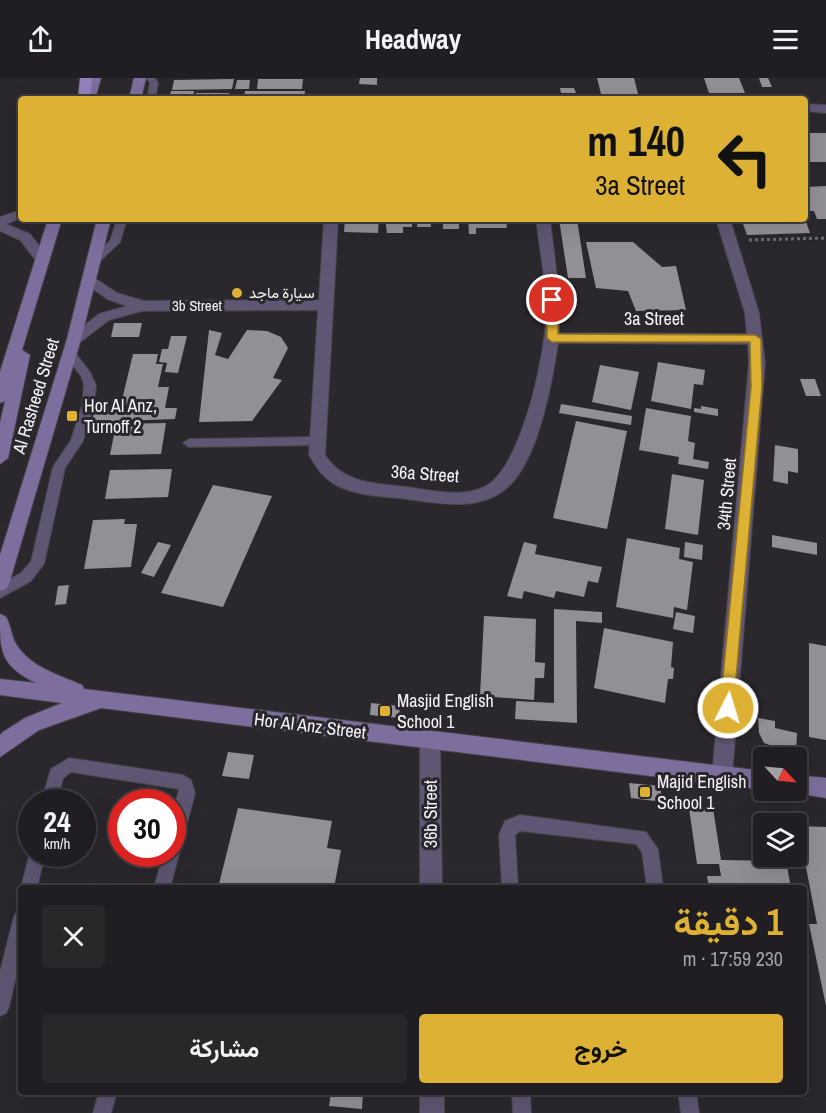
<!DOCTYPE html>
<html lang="ar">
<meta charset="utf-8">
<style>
:root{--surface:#201e22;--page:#28272a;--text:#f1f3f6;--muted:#a2a2a5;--line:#3d3c40;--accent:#ddb133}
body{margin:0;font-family:"Archivo Narrow",Vazirmatn,sans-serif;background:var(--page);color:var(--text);direction:rtl;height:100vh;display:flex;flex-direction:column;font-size:22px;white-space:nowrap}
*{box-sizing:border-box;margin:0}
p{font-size:20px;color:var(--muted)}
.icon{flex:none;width:33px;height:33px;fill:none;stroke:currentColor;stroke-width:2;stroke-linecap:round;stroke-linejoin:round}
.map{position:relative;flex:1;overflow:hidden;direction:ltr}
.sheet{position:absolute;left:18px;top:807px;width:789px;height:210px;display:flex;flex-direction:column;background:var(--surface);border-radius:6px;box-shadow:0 6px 24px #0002,0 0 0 2px var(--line);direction:rtl}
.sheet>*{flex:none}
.top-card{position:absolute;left:18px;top:18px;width:790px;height:126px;border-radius:6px;box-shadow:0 6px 24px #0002,0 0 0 2px var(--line);direction:rtl;background:#ddb133;color:#111;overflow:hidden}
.needle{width:39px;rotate:116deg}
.buttons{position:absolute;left:753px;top:669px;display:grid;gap:12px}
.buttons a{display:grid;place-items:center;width:54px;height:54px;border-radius:6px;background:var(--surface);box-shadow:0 6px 24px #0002,0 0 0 2px var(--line);font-size:30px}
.speed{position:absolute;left:18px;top:711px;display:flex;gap:12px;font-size:30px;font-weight:700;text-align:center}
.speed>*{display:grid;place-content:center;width:78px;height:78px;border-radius:50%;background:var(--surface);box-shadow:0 6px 24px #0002,0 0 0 2px var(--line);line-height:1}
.speed small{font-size:15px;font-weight:400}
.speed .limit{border:9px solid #d22;background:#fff;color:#111}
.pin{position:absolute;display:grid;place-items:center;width:51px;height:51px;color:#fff;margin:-26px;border:3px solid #fff;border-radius:50%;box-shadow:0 2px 6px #0007}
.me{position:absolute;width:66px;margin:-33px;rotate:5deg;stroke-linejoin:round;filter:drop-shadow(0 0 4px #0008)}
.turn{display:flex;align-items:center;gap:21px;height:126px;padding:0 24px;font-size:27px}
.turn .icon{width:78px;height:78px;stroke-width:2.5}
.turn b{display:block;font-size:42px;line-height:51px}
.round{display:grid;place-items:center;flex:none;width:63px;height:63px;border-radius:6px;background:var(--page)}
.headline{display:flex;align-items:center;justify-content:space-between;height:102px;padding:0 24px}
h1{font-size:36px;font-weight:700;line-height:45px;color:var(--accent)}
.primary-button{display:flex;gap:12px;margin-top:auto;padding:12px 24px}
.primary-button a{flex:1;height:69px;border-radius:6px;background:var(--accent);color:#111;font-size:24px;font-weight:700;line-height:69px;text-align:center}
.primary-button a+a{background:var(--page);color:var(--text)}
header{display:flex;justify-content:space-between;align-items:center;height:78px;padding:0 24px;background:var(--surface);font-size:27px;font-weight:700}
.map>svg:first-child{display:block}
.building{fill:#929096}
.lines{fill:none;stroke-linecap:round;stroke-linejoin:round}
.lane-casing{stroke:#464449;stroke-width:2}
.street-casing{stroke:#464449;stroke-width:2}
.secondary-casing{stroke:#464449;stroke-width:2}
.primary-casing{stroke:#464449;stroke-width:2}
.path{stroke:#6c6a6f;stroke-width:3;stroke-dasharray:3 3;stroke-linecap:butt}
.lane{fill:#5f5673;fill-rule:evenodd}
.street{fill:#5f5673;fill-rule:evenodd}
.secondary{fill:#7d6e9d;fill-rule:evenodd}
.primary{fill:#9480bd;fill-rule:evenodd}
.route{fill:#ddb133;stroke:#907321;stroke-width:1.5}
.poi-dot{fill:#ddb133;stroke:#2a282d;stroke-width:2}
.labels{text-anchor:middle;stroke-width:6;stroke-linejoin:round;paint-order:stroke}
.far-poi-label{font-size:15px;fill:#f4f3f6;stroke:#2a282d;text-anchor:start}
.far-street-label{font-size:15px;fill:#f4f3f6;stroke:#2a282d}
.street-label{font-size:18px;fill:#f4f3f6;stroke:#2a282d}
.poi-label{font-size:18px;fill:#f4f3f6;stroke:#2a282d;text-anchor:start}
</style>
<header><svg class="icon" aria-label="menu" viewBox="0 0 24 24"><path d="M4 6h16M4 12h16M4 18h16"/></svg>Headway<svg class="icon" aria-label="share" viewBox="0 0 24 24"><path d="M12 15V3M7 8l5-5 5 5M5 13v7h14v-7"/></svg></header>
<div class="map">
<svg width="826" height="1035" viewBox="0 0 826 1035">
<rect width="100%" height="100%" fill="#2a282d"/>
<path class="building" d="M360,0H377V7L359,6Z
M597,0H634L638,16H601Z
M704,0H739L745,15H709Z
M759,0H768L772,9H762Z
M234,1L232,11L172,12L174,2Z
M258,1H303L302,11H257Z
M237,2H250L249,11H235Z
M560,10H574L576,15H561Z
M171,13H194L193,21H169Z
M245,13H305L304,21H244Z
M196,15H229L228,21H195Z
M806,55H826V84H806Z
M826,108V141H817L814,133H806V109Z
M345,141H379L378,155L344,154Z
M385,141H412V149H403V155H387Z
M417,141H431V149H417Z
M443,141H459V151H443Z
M468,141H502L506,143L507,150H476V156H469Z
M559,141H577L586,200H568Z
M802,141H805L810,155L747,157L742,143Z
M586,164H633L662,189L676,188L686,232L636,233L628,213L596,210Z
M114,245H142L139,259H111Z
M209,252L222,255L215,277L228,281L247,252L267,253L281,259L288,270L273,300L282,302L252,343L199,344Z
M171,258H187L178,295L165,294L167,285L159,284L162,271H168Z
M133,276H158L156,286H163L158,309H169L165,330H177L175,341L92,344L94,332L158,330H120Z
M658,284L705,292L703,307L694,306L691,331L651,323Z
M600,287L639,294L631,332L592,324Z
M800,301H815L821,318H806Z
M561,326L632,338L631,347L559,335Z
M701,328L718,331V338L694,334V330L701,331Z
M646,330L691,338L688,363L695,365L693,381L709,384L708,391L678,386L679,379L639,372Z
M576,343L627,353L607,451L553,440Z
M166,345L161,376L110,377L116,346Z
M775,367L798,371V395L788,393V406L773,403Z
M172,391L168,419L105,421L110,392Z
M672,396L704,402L698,457L665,451Z
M213,407L272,418L223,529L161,515Z
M125,441L124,446H137L131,489L84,491L93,442Z
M772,457L817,465V477L772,469Z
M627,460L680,470L679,481L693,484L687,532L674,529L673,540L616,529Z
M158,464L171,467L154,499L141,495Z
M524,464L537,467L535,476L602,489L598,505L588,503L584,519L556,513L554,520L524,513L522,521L507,518Z
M685,464L703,467L702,482L684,479Z
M69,507L66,526L55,527L58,508Z
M554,531L602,534V545L576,543L577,645L515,641L516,623L554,625Z
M676,534L695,538L693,555L673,551Z
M484,538L536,541L535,584L545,585L544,600H535L534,622L480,618Z
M604,550L673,564L671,589L674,590L673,601H668L665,625L594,610Z
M809,565L826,568V662L809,659Z
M371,625L400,628L399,640L370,637Z
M758,640L775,643V650L797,655L796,676L764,665L759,655Z
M228,674L254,677L249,701L222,698Z
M629,705L660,708L663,724L631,720Z
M238,730L332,743L327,770L341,772L334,810H218Z
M689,730H713L721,782L786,783L791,810H709L707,798H721L719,786H697Z
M759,735L779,737L780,746L760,747Z
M798,748L826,749V928L809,846H817Z
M331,1014H363L362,1031L329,1028Z"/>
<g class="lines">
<g class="lane-casing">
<path id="lane" d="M146,0H155L158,5L155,21H147L150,5Z
M117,141H127L120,164L98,185H90V181L110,163Z
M69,271L73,272L90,294L96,307L94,328L83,363L65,390L44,486L31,503L0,520V507L21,495L31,484L53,389L71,362L82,328L84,307L81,298L63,275Z
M316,359L322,363L316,367L189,369L183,365L189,361Z
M69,680L183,697L191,702L195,715L170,810H154L163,776H172V740L179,711L71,694L63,700L57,724H41L51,691Z
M520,737L646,754L658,771L663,810H647L642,774L636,766L520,753L515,757L518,810H502L499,757L505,743Z
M31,770L32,776H45L37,810H21Z
M21,834V877L9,929L6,935L0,938V894L13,842L15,836Z
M99,1014H117L111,1035H93Z
M512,1014H530L531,1035H513Z
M678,1014H696L699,1035H681Z"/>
</g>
<g class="street-casing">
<path id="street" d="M806,26L826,27V35L806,33Z
M21,132V140L6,146L30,156L50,182L48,185H38L20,162L0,153V139Z
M324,141H338L325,377C344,406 375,405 406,409C430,412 461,420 484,409C521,391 544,281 546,241C547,208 540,174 536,141H550L559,216V255L747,256L745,235L716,141H730L759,235L765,285L732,698L729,705L722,707L715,705L712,698L749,285L748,266L558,265C552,305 539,377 511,406C481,437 434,424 398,420C377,418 355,417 336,407C323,400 316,389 309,377L318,232L142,233L109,242L79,265H69L67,261L99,236L127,228L107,221L85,205V199L90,197L117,215L144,223L319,222Z
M430,654L437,657L440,663L442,810H420V663L423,657Z
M420,1014H444V1035H420Z"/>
</g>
<g class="secondary-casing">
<path id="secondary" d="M89,0H101L95,21H83Z
M134,0H146L141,21H129Z
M48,141H62L22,272L30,277L8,380L0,386V345L5,323L0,325V294Z
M97,141H111L81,261L9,506L6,511L0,513V477L67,261Z
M0,536L6,539C11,547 11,558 16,566C30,589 59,597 82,607L84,611L764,693V712L101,630L39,652L0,679V657L3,654L25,640L62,625L0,617V601L36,605C0,587 0,574 0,536Z
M796,697L826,700V720L789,714L796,712Z"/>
</g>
<g class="primary-casing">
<path id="primary" d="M80,0H92L90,21H78Z"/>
</g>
<path class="path" d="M749,162L826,160"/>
<use href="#lane" class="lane"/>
<use href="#street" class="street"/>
<use href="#secondary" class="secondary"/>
<use href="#primary" class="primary"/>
</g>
<path class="route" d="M552,218L558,222V256L755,257L761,261L762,309L733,634L728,636L720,630L751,309L750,264H552L547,260V222Z"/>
<g class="poi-dot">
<circle cx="237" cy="215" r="6"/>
<rect x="66" y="332" width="12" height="12" rx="3"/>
<rect x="379" y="627" width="12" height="12" rx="3"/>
<rect x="639" y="708" width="12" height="12" rx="3"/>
</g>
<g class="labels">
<g class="far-poi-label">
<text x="249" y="220">سيارة ماجد</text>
</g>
<g class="far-street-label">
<text x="197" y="233">3b Street</text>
</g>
<g class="street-label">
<text x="654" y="247">3a Street</text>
<text transform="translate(36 318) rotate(-73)" y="6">Al Rasheed Street</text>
<text transform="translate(425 396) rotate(4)" y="6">36a Street</text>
<text transform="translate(727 416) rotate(-85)" y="6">34th Street</text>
<text transform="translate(310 648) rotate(7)" y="6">Hor Al Anz Street</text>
<text transform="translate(431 736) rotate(-90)" y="6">36b Street</text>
</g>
<g class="poi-label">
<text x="84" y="334">Hor Al Anz,<tspan x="84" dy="21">Turnoff 2</tspan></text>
<text x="397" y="629">Masjid English<tspan x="397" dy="21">School 1</tspan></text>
<text x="657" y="710">Majid English<tspan x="657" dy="21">School 1</tspan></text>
</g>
</g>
</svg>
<div class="buttons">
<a><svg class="needle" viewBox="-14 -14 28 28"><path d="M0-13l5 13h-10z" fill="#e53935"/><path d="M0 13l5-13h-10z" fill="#a2a2a5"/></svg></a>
<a><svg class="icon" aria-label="layers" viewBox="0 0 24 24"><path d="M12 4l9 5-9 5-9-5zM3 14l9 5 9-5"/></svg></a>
</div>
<div class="speed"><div>24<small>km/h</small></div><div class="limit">30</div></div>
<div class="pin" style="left:552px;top:222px;background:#d93025"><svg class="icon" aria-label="arrive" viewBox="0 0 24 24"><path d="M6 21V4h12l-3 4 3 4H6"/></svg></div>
<svg class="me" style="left:728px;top:630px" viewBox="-20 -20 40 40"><circle r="17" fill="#ddb133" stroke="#fff" stroke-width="3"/><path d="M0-11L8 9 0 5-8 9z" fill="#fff"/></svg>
<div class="top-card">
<div class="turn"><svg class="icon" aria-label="left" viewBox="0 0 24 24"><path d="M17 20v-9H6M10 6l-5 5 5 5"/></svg><div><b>140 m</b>3a Street</div></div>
</div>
<section class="sheet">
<div class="headline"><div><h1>1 دقيقة</h1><p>230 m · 17:59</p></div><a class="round"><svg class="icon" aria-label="close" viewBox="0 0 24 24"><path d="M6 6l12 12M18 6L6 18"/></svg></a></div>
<div class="primary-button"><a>خروج</a><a>مشاركة</a></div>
</section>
</div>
